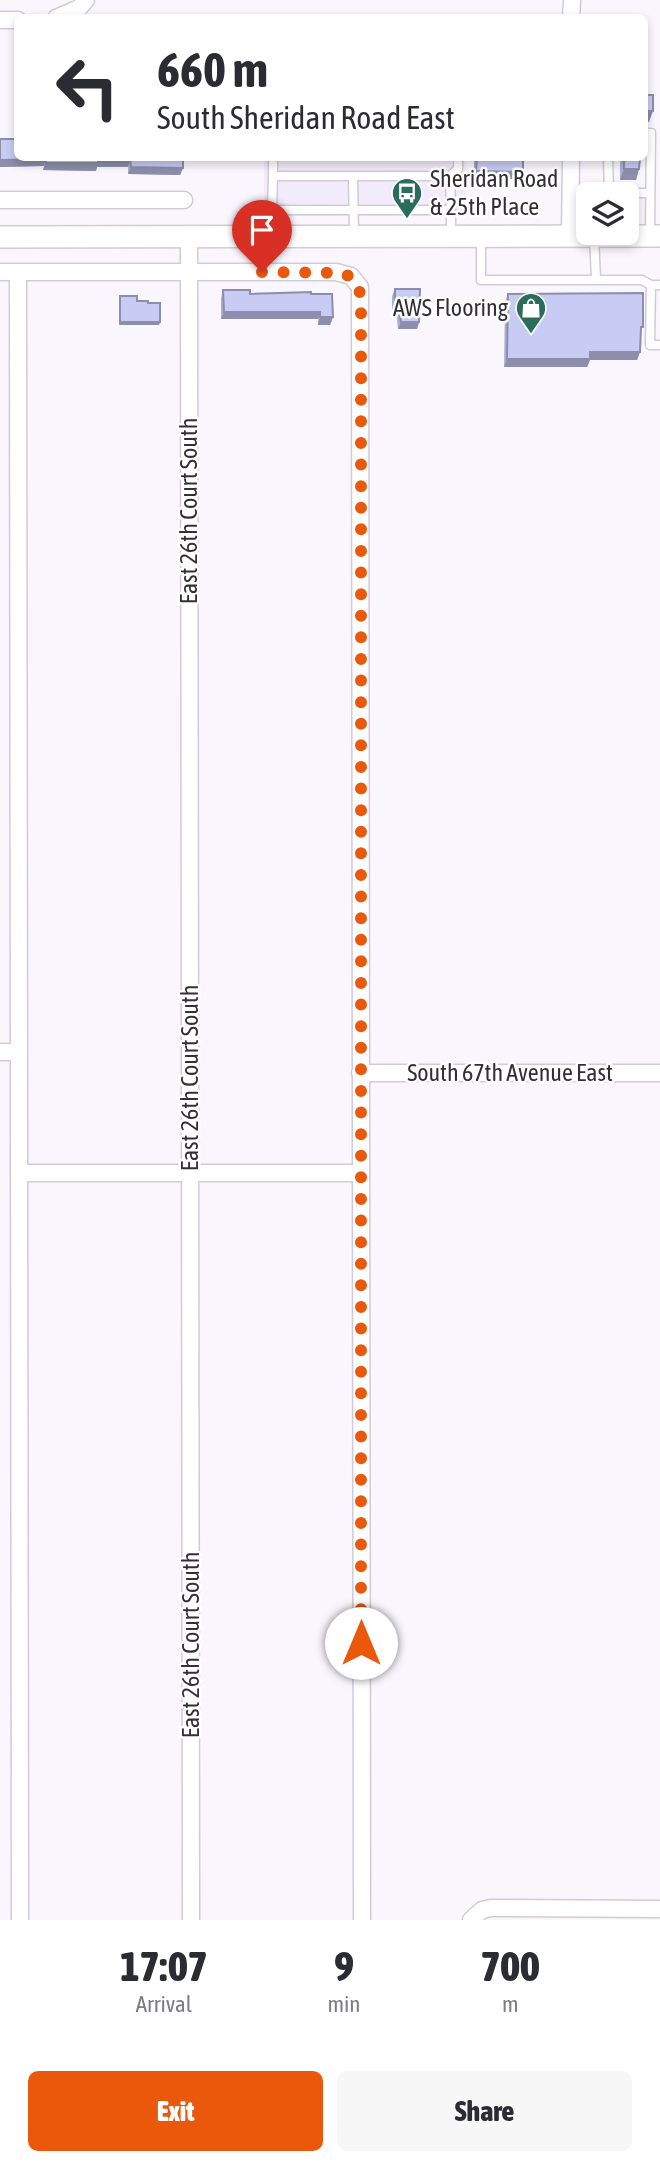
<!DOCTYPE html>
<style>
:root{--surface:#fff;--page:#f7f7f7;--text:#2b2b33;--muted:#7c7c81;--accent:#ea580c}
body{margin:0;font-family:"Asap Condensed",sans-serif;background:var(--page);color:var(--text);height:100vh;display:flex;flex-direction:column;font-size:26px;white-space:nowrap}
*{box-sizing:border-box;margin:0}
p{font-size:23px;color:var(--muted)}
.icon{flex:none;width:38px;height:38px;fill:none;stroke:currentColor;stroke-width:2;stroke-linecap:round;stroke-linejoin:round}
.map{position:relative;height:1920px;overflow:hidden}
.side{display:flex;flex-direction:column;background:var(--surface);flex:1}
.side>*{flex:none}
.hud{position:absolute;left:14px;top:14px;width:634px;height:147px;border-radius:10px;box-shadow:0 4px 10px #0003;background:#fff;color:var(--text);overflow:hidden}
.buttons{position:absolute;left:576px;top:182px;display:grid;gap:14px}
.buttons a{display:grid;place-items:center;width:63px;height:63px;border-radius:10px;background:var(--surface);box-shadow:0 4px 10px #0003;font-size:35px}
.pin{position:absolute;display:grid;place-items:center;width:60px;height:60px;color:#fff;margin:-72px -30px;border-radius:50% 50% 50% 0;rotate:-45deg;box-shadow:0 0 7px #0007}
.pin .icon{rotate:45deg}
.me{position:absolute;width:77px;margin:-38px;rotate:0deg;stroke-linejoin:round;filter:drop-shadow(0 0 5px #0008)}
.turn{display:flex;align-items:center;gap:24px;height:147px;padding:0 28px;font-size:32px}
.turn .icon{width:91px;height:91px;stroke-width:2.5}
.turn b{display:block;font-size:49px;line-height:60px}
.eta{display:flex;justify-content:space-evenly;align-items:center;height:119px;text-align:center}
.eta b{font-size:42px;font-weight:800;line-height:49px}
.action{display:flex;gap:14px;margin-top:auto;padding:14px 28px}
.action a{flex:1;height:80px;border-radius:10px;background:var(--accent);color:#fff;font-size:28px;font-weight:800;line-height:80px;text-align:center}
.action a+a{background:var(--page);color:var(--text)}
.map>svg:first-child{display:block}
.built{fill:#f3eafb}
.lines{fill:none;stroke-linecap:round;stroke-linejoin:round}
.lane-casing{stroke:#d1cbd5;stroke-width:11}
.street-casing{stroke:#d1cbd5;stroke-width:19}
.secondary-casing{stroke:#d1cbd5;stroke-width:24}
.lane{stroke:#fff;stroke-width:8}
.street{stroke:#fff;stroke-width:16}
.secondary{stroke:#fff;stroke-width:21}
.wall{fill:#acafd2}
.shaded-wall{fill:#8c8eab}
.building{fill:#c8cbf4;stroke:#8c8eab;stroke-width:2}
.route{stroke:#ea580c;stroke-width:12;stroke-dasharray:0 21.6}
.labels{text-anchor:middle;stroke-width:5;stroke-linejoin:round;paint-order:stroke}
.poi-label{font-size:24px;fill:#323034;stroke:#fff;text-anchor:start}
.street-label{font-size:24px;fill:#323034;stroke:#fff}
</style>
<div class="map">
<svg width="660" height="1920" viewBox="0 0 660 1920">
<rect width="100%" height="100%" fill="#faf6fe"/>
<path class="built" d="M264,158H466V216H264Z"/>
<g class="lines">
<g class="lane-casing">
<path id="lane" d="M644,133H651L650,235
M273,158V176
M608,158L609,193H650
M273,176H450L451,210H272Z
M353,176L354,236
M450,176L458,169V158
M451,210V234
M594,236L596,279
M481,237V280H642L651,285H660
M651,285L650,345H660"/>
</g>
<g class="street-casing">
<path id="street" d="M56,18L79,8L86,0
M571,18L572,0
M0,20H18
M0,200H184
M189,237L191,1920
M570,237L571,158
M0,272H336L351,276L360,287L362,1920
M18,272L20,1920
M0,1052H19
M360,1073H660
M19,1173H360
M471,1920L482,1910L491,1908L660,1909"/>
</g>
<g class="secondary-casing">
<path id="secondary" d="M0,237L660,236"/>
</g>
<use href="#lane" class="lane"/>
<use href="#street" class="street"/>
<use href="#secondary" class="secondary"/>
</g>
<path class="wall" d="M0,139L183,158V168L180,175L128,174V167H97L96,171L43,170L44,166L0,167Z
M474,158H523L520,179H474Z
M620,158H640L639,169L636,180H620Z
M395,289L419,322L417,329H398L396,310H392V296Z
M223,290L250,294H311L333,317L330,325H318V319H221V298Z
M508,294L641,334L640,352L637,360H590L587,367H504L505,302Z
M120,296L148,303L160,322L159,325H119V300Z"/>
<path class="shaded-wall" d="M644,111H653L649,122H644Z
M46,159L44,166L0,167V160Z
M130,159L128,167H97L96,171L43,170L46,163Z
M131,167L183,168L180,175L128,174Z
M624,169H639L636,180H620Z
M476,171L523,172L520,179H474Z
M395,302L398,303L396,310H392Z
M224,312H320L318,319H221Z
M320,317H333L330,325H318Z
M120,322H160L159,325H119Z
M401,322H419L417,329H398Z
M590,352H640L637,360H590L587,367H504L507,359Z"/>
<path class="building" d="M644,95H653V111H644Z
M0,139H18V158H183V168L131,167L130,159L98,160V163H46V159L0,160Z
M477,158H523V172L476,171Z
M624,158H640L639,169H624Z
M395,289H420L419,322H401L398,303L395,302Z
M223,290H250V294L311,292V294H332L333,317H320V312H224Z
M643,293V327H641L640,352H590V359H507L508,294Z
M120,296H137V301H148V303H160V322H120Z"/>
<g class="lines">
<path class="route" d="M262,272L344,273L356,281L361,296V1643"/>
</g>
<defs>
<g id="bus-pin" transform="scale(1.575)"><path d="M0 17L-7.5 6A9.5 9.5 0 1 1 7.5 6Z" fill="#2c6c5a" stroke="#fff"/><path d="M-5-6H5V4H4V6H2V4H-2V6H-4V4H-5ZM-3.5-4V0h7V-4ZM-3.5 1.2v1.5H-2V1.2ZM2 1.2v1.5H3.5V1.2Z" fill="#fff"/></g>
<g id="shop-pin" transform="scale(1.575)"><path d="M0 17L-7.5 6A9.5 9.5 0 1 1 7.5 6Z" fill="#2c6c5a" stroke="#fff"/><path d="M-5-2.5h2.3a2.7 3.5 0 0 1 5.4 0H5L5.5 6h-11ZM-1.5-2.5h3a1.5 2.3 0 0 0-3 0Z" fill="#fff"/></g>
</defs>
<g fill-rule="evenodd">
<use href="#bus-pin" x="407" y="193"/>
<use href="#shop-pin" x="531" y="308"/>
</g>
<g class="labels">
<g class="poi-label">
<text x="430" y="187">Sheridan Road<tspan x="430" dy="28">&amp; 25th Place</tspan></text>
<text x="508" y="316" text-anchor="end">AWS Flooring</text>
</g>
<g class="street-label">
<text transform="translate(189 511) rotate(-90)" y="8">East 26th Court South</text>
<text x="510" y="1081">South 67th Avenue East</text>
<text transform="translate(190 1078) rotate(-90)" y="8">East 26th Court South</text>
<text transform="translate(191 1645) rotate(-90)" y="8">East 26th Court South</text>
</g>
</g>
</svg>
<div class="buttons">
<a><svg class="icon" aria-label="layers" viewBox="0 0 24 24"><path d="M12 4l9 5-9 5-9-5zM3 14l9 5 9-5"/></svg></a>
</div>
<div class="pin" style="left:262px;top:272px;background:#d93025"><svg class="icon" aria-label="arrive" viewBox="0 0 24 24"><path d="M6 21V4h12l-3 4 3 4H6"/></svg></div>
<svg class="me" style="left:361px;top:1643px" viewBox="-20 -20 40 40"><circle r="19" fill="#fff"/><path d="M0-13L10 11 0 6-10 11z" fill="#ea580c"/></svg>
<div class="hud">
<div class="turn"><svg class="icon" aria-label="left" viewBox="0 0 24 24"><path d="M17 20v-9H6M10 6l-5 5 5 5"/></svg><div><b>660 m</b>South Sheridan Road East</div></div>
</div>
</div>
<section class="side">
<div class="eta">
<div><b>17:07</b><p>Arrival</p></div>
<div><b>9</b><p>min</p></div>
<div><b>700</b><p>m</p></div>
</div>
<div class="action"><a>Exit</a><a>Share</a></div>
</section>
